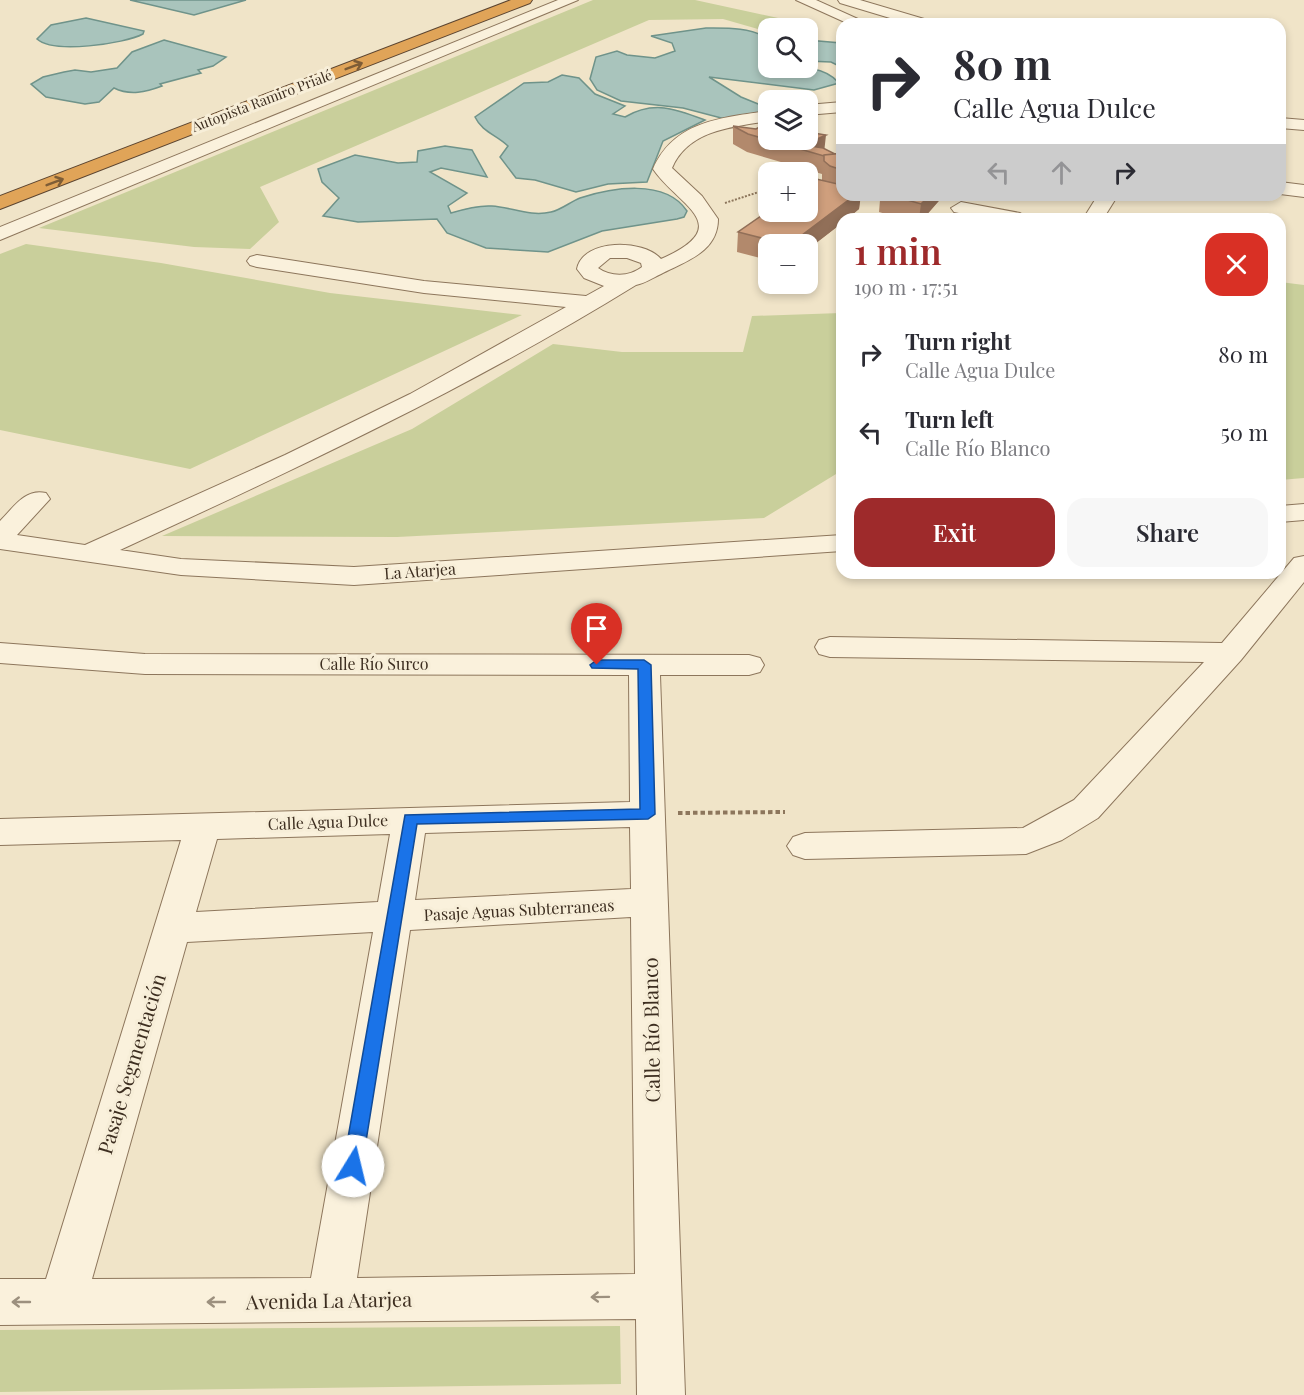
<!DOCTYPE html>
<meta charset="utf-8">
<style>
:root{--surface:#fff;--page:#f7f7f7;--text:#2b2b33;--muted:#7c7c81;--accent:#9e2a2b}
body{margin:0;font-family:"Playfair Display",serif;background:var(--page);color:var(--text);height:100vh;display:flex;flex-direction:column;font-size:22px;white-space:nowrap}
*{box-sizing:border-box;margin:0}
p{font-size:20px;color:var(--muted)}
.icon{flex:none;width:33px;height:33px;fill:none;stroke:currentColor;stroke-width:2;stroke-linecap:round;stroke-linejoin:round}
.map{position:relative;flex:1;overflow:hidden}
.side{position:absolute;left:836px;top:213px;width:450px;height:366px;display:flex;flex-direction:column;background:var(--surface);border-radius:18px;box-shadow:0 3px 9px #0003}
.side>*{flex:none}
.guide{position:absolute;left:836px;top:18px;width:450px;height:183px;border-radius:18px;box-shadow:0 3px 9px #0003;background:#fff;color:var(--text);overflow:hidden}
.fabs{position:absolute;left:758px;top:18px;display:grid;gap:12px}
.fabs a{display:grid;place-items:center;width:60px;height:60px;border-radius:12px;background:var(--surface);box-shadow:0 3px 9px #0003;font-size:30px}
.pin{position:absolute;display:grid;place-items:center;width:51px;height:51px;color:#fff;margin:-62px -26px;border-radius:50% 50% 50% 0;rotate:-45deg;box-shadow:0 0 6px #0007}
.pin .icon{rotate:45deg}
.me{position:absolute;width:66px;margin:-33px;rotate:9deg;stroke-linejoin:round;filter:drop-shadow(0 0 4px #0008)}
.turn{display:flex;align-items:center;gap:21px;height:126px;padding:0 18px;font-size:27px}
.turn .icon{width:78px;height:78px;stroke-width:2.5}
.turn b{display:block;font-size:42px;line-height:51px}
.lanes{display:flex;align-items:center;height:57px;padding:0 18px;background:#0003;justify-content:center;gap:30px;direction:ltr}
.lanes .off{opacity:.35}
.round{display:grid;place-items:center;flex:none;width:63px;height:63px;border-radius:18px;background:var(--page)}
.overview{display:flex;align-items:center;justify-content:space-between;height:102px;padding:0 18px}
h1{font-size:36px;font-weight:600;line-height:45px;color:var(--accent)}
.action{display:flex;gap:12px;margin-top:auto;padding:12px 18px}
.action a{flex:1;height:69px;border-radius:18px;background:var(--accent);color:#fff;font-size:24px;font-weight:600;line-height:69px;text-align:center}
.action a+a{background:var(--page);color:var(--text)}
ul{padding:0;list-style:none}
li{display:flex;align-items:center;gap:18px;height:78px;padding:0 18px}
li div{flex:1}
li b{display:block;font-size:22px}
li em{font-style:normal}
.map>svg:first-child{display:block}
.green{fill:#c9cf9b}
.water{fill:#a9c4bc;stroke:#6f938a;stroke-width:1.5}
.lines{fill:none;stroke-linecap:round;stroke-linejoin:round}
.minor-casing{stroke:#8d765c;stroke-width:2}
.highway-casing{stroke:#5b4430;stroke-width:2}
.path-far1{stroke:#8d765c;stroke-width:2;stroke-dasharray:2 1.5;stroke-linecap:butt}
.path{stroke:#8d765c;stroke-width:4;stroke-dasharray:4.5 3;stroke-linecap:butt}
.minor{fill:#faf1dc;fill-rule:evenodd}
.highway{fill:#e0a458;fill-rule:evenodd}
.wall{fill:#b2896c}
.shaded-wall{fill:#916f58}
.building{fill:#cf9f7d;stroke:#916f58;stroke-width:1.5}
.oneway{stroke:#7e5d36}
.oneway2{stroke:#9c907e}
.route{fill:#1a73e8;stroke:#114b97;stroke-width:1.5}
.labels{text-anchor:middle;stroke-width:6;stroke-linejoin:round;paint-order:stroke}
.far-street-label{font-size:14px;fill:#3d2e20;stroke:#f7eed8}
.street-label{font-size:16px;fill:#3d2e20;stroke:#f7eed8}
.near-street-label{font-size:20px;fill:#3d2e20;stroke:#f7eed8}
</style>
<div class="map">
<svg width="1304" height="1395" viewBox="0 0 1304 1395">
<rect width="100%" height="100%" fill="#f0e4c8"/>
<path class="green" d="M593,0H695L815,26L768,28V32L723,19L649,20L260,187L279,222L250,249L194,247L39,228Z
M26,244L161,263L330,293L522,315L190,469L0,430V254Z
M1280,282L1304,285V478L1280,480Z
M841,313V471L764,518L397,537L162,536L412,429L553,344L622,352H743L752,316Z
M620,1326L621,1384L0,1392V1330Z"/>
<path class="water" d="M130,0H246L194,15Z
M86,18L144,31L143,34C124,44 53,54 37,39L51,25Z
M706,28C728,28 748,27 768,38V68C792,68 822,63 839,83L814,90L709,77L741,97L768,108V114L729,120L683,108L621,101L597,90L590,79L596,57L617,51L627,55L655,58L675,51L672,43L651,36Z
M164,40L226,57L213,66L198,70L201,73L160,84L162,86C146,92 130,96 114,88L99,102L85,104L46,97L31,84L43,77L64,72L75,70L91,72L117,68L132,52Z
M807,40L841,43V67L831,62L807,61Z
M562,75L579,78L595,94L625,106L613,114L625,117C654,100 676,109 705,120L663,141L647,182L608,184L576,192L535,180L516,178L500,157L508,146C497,135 482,132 475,117L524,83L548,82Z
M445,146L472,150L487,177L441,168L430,172L467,193L448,206L451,213C464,209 478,205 492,206C511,207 530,217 551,212C561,210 570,202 580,198C611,188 665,178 687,211L684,217L677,219L602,231L548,252L486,248L447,233L437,219L358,222L323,216L339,198L322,182L318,169L355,155L398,163L417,162L418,151Z"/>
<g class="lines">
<g class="minor-casing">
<path id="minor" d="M558,0H578L0,240V227Z
M796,0H816L869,24H849Z
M838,0H860L931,21L933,24H910L840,3Z
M842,102V112L807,115V105Z
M768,111V121C732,127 688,130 672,168L702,196L718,219C718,252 686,261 661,274C652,278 646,283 636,285C471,387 296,469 120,550L181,559L354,567L842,535V551L354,585L181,575L0,549V521C14,507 25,488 46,493L50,499L17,535L85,545L285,455L410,394L566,307L424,293L257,267L250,265L247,261L250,257L257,255L424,281L586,296L604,286L584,278L577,269C583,238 644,239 661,259C738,225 678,206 653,169C674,121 721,118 768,111ZM610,258H627L641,263L642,267C629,277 611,277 598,268Z
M1280,118L1304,120V130L1280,128Z
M1280,182L1304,185V197L1280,194Z
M1098,195H1118L1103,219H1083Z
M961,202L1020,213L1030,219H989L954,212L951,208Z
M1304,504V520L1280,522V506Z
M1304,556V582L1241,660L1098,818L1062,840L1026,854L805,859L793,855L787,846L793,837L805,833L1023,828L1074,800L1204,662L830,657L819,654L815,647L819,640L830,637L1222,643L1294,558Z
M0,643L145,654L749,655L760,658L764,665L760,672L749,675H660L685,1395H637L636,1319L0,1325V1279H46L181,840L0,845V819L630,802L629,675L145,674L0,663ZM630,827L631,889L415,900L425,833ZM390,834L378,902L196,912L217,839ZM631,917L635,1274L357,1278L410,930ZM373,932L311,1278L92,1279L187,942Z"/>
</g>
<g class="highway-casing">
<path id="highway" d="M511,0H532L530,3L0,209V196Z"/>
</g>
<path class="path-far1" d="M725,203L768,189"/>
<path class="path" d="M678,813L785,812"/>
<use href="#minor" class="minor"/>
<use href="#highway" class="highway"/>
</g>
<path class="wall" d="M733,126L825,149L835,154L842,153V195H944L923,219H903L879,212L880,200L860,199L859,209L847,219H842V223L807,250V244H768V260L737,252L738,232L822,181V174L747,152L733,144Z"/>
<path class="shaded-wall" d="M826,135L824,153L769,140H805Z
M855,195H861L859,209L847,219H842V223L807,250V244H790Z
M930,195H944L923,219H919L921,204Z"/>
<path class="building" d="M768,122V140H807V132L826,135L804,145L823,148L835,154L824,155V156L748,134L733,126L756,129Z
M842,153V170L830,166L824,161V155Z
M812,178L842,185V195H855L790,244H785L738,232L768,211V212H807V182Z
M890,195H930L921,204Z"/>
<defs><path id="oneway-shaft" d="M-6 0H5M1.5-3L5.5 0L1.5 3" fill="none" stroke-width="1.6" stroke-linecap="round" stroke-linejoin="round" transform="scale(1.5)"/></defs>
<g class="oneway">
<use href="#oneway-shaft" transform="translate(354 66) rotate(-21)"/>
<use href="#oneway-shaft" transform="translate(55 182) rotate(-21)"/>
</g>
<g class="oneway2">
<use href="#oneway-shaft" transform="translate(600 1297) rotate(179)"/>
<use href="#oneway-shaft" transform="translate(21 1302) rotate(180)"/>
<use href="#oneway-shaft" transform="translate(216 1302) rotate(180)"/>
</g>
<path class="route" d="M597,660H644L651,665L655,814L648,819L417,824L362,1166L359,1172L353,1174L346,1172L343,1166L405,815L640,809L638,669L592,668L590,665Z"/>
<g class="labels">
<g class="far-street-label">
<text transform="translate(262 101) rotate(-21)" y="5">Autopista Ramiro Prialé</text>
</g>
<g class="street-label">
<text transform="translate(420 571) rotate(-4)" y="6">La Atarjea</text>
<text x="374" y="670">Calle Río Surco</text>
<text transform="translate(328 822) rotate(-2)" y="6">Calle Agua Dulce</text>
<text transform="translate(519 910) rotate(-3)" y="6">Pasaje Aguas Subterraneas</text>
</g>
<g class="near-street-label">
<text transform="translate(652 1030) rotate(-91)" y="7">Calle Río Blanco</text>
<text transform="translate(132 1064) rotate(-73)" y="7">Pasaje Segmentación</text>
<text transform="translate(329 1301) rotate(-1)" y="7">Avenida La Atarjea</text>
</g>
</g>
</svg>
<div class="fabs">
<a><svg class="icon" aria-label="search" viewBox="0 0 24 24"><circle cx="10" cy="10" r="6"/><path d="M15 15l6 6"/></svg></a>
<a><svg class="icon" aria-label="layers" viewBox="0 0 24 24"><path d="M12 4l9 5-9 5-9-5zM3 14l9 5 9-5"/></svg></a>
<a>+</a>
<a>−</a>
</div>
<div class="pin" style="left:597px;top:665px;background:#d93025"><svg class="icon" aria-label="arrive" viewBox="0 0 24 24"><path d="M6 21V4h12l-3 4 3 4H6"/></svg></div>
<svg class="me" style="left:353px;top:1166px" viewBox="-20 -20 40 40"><circle r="19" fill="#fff"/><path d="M0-13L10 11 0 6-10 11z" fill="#1a73e8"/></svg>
<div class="guide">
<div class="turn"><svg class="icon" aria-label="right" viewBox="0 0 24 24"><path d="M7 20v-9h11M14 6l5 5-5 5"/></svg><div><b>80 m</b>Calle Agua Dulce</div></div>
<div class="lanes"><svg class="icon off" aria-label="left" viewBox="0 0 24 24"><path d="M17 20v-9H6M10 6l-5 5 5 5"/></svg><svg class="icon off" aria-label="ahead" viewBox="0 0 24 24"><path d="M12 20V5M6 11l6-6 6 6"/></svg><svg class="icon" aria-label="right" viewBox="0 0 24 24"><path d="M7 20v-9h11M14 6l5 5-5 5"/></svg></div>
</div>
<section class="side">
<div class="overview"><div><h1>1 min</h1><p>190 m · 17:51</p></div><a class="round" style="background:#d93025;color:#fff"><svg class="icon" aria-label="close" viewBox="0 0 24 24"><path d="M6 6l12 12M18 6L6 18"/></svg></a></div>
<ul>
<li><svg class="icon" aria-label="right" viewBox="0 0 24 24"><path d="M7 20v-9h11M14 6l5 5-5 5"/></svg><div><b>Turn right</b><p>Calle Agua Dulce</p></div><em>80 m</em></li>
<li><svg class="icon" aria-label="left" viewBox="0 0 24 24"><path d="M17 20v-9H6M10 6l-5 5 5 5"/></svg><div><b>Turn left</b><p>Calle Río Blanco</p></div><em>50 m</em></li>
</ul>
<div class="action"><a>Exit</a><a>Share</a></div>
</section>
</div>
